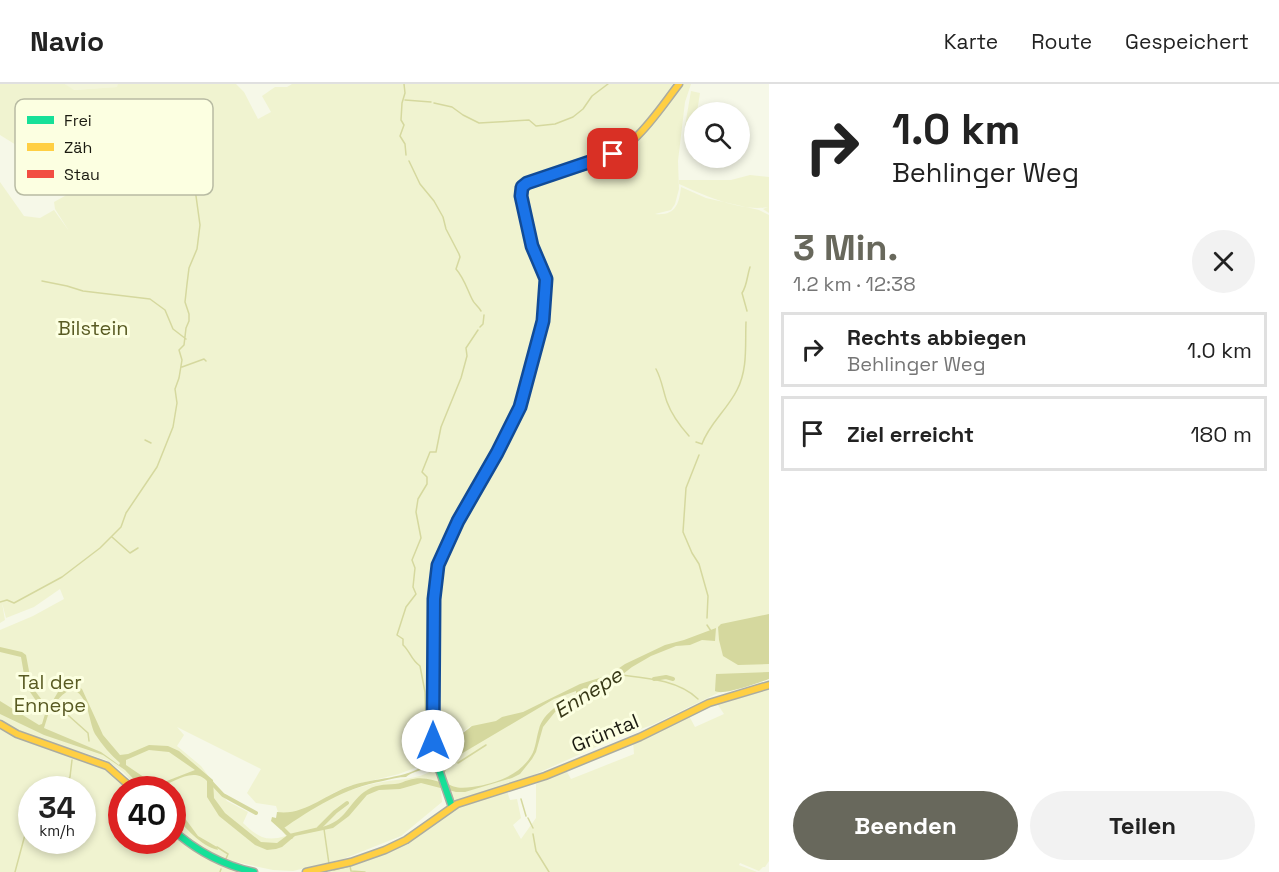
<!DOCTYPE html>
<html lang="de">
<meta charset="utf-8">
<style>
:root{--surface:#fff;--page:#f2f2f2;--text:#222;--muted:#767676;--line:#e0e0e0;--accent:#68685c}
body{margin:0;font-family:"Space Grotesk",sans-serif;background:var(--page);color:var(--text);height:100vh;display:flex;flex-direction:column;font-size:22px;white-space:nowrap}
*{box-sizing:border-box;margin:0}
p{font-size:20px;color:var(--muted)}
.icon{flex:none;width:33px;height:33px;fill:none;stroke:currentColor;stroke-width:2;stroke-linecap:round;stroke-linejoin:round}
.map{position:relative;flex:1;overflow:hidden}
.details{display:flex;flex-direction:column;background:var(--surface);width:510px}
.details>*{flex:none}
.hud{background:#fff;color:var(--text);overflow:hidden}
.buttons{position:absolute;left:684px;top:18px;display:grid;gap:12px}
.buttons a{display:grid;place-items:center;width:66px;height:66px;border-radius:50%;background:var(--surface);box-shadow:0 3px 9px #0003;font-size:30px}
.speed{position:absolute;left:18px;top:692px;display:flex;gap:12px;font-size:30px;font-weight:700;text-align:center}
.speed>*{display:grid;place-content:center;width:78px;height:78px;border-radius:50%;background:var(--surface);box-shadow:0 3px 9px #0003;line-height:1}
.speed small{font-size:15px;font-weight:400}
.speed .limit{border:9px solid #d22;background:#fff;color:#111}
.pin{position:absolute;display:grid;place-items:center;width:51px;height:51px;color:#fff;margin:-26px;border-radius:12px;box-shadow:0 3px 9px #0006}
.me{position:absolute;width:66px;margin:-33px;rotate:0deg;stroke-linejoin:round;filter:drop-shadow(0 0 4px #0008)}
.turn{display:flex;align-items:center;gap:21px;height:126px;padding:0 24px;font-size:27px}
.turn .icon{width:78px;height:78px;stroke-width:2.5}
.turn b{display:block;font-size:42px;line-height:51px}
.round{display:grid;place-items:center;flex:none;width:63px;height:63px;border-radius:32px;background:var(--page)}
.headline{display:flex;align-items:center;justify-content:space-between;height:102px;padding:0 24px}
h1{font-size:36px;font-weight:800;line-height:45px;color:var(--accent)}
.primary-button{display:flex;gap:12px;margin-top:auto;padding:12px 24px}
.primary-button a{flex:1;height:69px;border-radius:36px;background:var(--accent);color:#fff;font-size:24px;font-weight:800;line-height:69px;text-align:center}
.primary-button a+a{background:var(--page);color:var(--text)}
ul{padding:0;list-style:none}
li{display:flex;align-items:center;gap:18px;height:75px;margin:0 12px 9px;padding:0 12px;border:3px solid var(--line);border-radius:0px}
li div{flex:1}
li b{display:block;font-size:22px}
li em{font-style:normal}
header{display:flex;align-items:center;gap:36px;box-sizing:border-box;height:84px;padding:0 30px;background:var(--surface);border-bottom:2px solid var(--line)}
header strong{font-size:28px}
nav{display:flex;gap:33px;margin-inline-start:auto;font-size:21px}
main{display:flex;flex:1;min-height:0}
.map>svg:first-child{display:block}
.built{fill:#f3f5da}
.green{fill:#f0f3d0;fill-rule:evenodd}
.water{fill:#d5d89e;fill-rule:evenodd}
.lines{fill:none;stroke-linecap:round;stroke-linejoin:round}
.stream{stroke:#d5d89e;stroke-width:1.5}
.canal{stroke:#d5d89e;stroke-width:4}
.fast-casing{stroke:#abaca0;stroke-width:9}
.slow-casing{stroke:#abaca0;stroke-width:9}
.jam-casing{stroke:#abaca0;stroke-width:9}
.fast{stroke:#16e098;stroke-width:6}
.slow{stroke:#ffcf43;stroke-width:6}
.jam{stroke:#f24e42;stroke-width:6}
.route-casing{stroke:#114b97;stroke-width:15}
.route{stroke:#1a73e8;stroke-width:10}
.labels{text-anchor:middle;stroke-width:6;stroke-linejoin:round;paint-order:stroke}
.park-label{font-size:20px;fill:#595b23;stroke:#fcffe1}
.street-label{font-size:20px;fill:#1b1b11;stroke:#fcffe1}
.water-label{font-size:21px;font-style:italic;fill:#373816;stroke:#fcffe1}
.key{fill:#fcffe1;stroke:#b8bba3;stroke-width:1.5}
.key-label{font-size:16px;fill:#1b1b11}
</style>
<header>
<strong>Navio</strong>
<nav><a>Karte</a><a>Route</a><a>Gespeichert</a></nav>
</header>
<main>
<div class="map">
<svg width="769" height="788" viewBox="0 0 769 788">
<rect width="100%" height="100%" fill="#f6f8e8"/>
<path class="built" d="M65,0H118V3L73,6Z"/>
<path class="green" d="M0,0H65L74,6L117,3L118,0H236L244,8L258,35L271,28L262,12L275,3H287L292,0H676L626,61L612,68L569,85L625,65L680,0H691L685,18L678,77L679,105L675,120L671,126L655,130C675,132 679,121 681,103L706,114L759,126L769,131V593L720,608L652,641L616,654L518,698L462,716H456L441,706L442,718L401,752L343,775L293,787L273,786L217,774L186,751L173,738L172,705H139L123,688L106,676L26,650L0,636V546L33,532L64,515L60,505L34,523L6,534L2,519L5,536L0,539V98L24,132L40,134L54,126L69,147L55,125L54,118L72,108L67,95L71,93L65,81L67,73L42,57L29,69L0,51ZM438,630L449,658L472,641L457,658H452L440,666L442,678C427,697 399,694 377,699C362,702 347,708 331,710L349,702L399,690L425,680L409,637ZM177,643L261,685L247,709L256,719L276,722L278,728H280L277,739L286,752C265,758 258,753 243,739L248,728L227,717L201,682L177,662L184,651Z
M691,7L700,9L697,28H694V44L685,42Z
M750,91L769,93V129L763,125L768,123C741,128 703,111 679,100V96H731Z
M769,601V777L765,783H763L759,787L740,779L739,781L757,788H329V785L376,771L453,725L507,707L510,716L517,715L521,734L513,741L521,755L536,734V700L566,686L571,695L634,670L633,657L688,630L695,643L724,630L716,618Z
M0,643L101,680L118,692L131,705H122V756H172L173,747C198,767 216,783 249,788H0ZM32,705H82V756H32Z"/>
<path class="water" d="M769,530V580L738,581L723,572L719,556L718,543L721,540Z
M716,544L715,557L702,556L690,561L676,562L651,572L632,583L605,604L555,628L543,643L536,668L532,675L520,690L512,694L465,708H456L421,699L400,705L379,706L367,711L349,732L333,744L295,752L282,763L276,765L267,766L255,761L219,732L207,713V697C193,682 173,699 158,704C153,705 148,705 143,705L125,686L103,671L44,651L0,630V617L39,641L42,640L45,630L26,602L21,573L0,568V563L22,568L26,571L32,603L45,620L52,618L61,603L75,600L82,605L103,651L120,671L128,670L149,661L168,662L179,667L213,696L214,714L225,729L261,758L277,759L289,750L319,743L321,740L322,743C346,737 348,720 364,708C375,700 384,701 395,700C400,700 404,697 409,696C420,692 433,695 445,700L446,698C453,705 463,704 472,703C494,700 519,692 531,672C536,664 536,654 539,645C543,629 562,617 576,613V607L554,615L461,670C455,671 451,667 449,662L450,659L472,642L496,637L502,633L523,628L580,600L609,591L625,580L665,561L684,556ZM71,605C89,610 88,636 95,650C102,661 111,671 120,679L119,681L101,668L44,644L49,628L55,627C53,617 63,610 71,605ZM149,666L169,668L195,686L159,700H154L126,681V676Z
M769,588V595C758,599 723,612 715,607L716,590Z
M426,680H432L434,684C426,684 411,688 406,693C399,693 391,695 383,697C344,704 313,724 281,746L271,737L272,733L276,734L277,728C304,732 326,710 350,702C373,694 406,695 426,680Z
M172,725L181,729L198,752L217,763L218,766C200,762 186,743 173,731Z"/>
<g class="lines">
<path class="stream" d="M404,0L405,9L402,19L401,36L404,41L400,52L405,60L406,71
M405,16L431,18
M434,19L452,23L463,31L479,39L529,36L536,42L555,40L573,33L583,25L592,12L608,0
M409,77L420,100L434,117L443,133L446,145L459,170L460,173L456,185C464,194 467,205 472,215C474,220 478,222 481,227
M42,197L67,202L83,207L150,215L165,226L173,245L186,255
M747,227L742,209C747,202 747,192 750,183
M480,243L483,240L484,231
M182,283L204,275L206,277
M656,285C662,296 663,307 667,318C671,329 681,343 689,352
M145,356L151,359
M696,358L702,360C709,340 727,326 737,306C748,285 745,261 746,238
M699,371L686,404L683,448L692,469L699,480L708,512L707,534
M112,453L130,469L138,464
M0,518L7,516L14,519L62,493L100,464L121,443L126,429L157,383L173,343L177,319L175,305L179,294L182,276L179,266L184,261L186,244L189,237V230L185,218L187,200L189,184L197,165L200,141L196,112L192,97L182,80L175,72L164,66L154,58L150,51L141,48
M707,541L711,547
M621,591C647,594 678,596 698,615
M54,626L69,632L88,649L89,657
M426,648L425,608L420,582C411,576 410,567 403,561V555L397,551L406,523L416,510L413,503L415,484L412,476L421,454L416,428L418,415L427,400V393L422,388L430,368H436L441,343L461,294L467,272L466,264L478,246
M458,679L486,661
M446,698L443,691L446,684
M63,705L70,693L72,676
M521,715L526,732
M528,734L533,744
M324,745L329,780
M533,750L536,767L549,788
M217,763L228,770L225,777
M334,786L350,782L351,787L365,788
M15,788L26,747L32,739
M220,788L221,785"/>
<path class="canal" d="M654,595L666,593L673,595
M209,696L223,711L256,729
M319,744L335,728L347,719
M283,745L291,753"/>
<g class="fast-casing">
<path id="fast" d="M442,470L438,481L434,515L433,668L452,723
M172,745C196,767 222,781 254,788"/>
</g>
<g class="slow-casing">
<path id="slow" d="M586,82C635,66 650,38 679,0
M0,640L17,650L107,682L133,705
M306,788L351,778L385,766L406,756L457,720L545,692L640,653L709,619L769,601"/>
</g>
<g class="jam-casing">
<path id="jam" d="M442,470L520,323L543,237L546,195L532,162L521,106L527,99L586,82"/>
</g>
<use href="#fast" class="fast"/>
<use href="#slow" class="slow"/>
<use href="#jam" class="jam"/>
</g>
<g class="lines">
<g class="route-casing">
<path id="route" d="M433,657L434,515L438,481L458,437L497,369L520,323L543,237L546,195L532,162L521,112L522,103L527,99L613,70"/>
</g>
<use href="#route" class="route"/>
</g>
<g class="labels">
<g class="park-label">
<text x="93" y="251">Bilstein</text>
<text x="50" y="605">Tal der<tspan x="50" dy="23">Ennepe</tspan></text>
</g>
<g class="street-label">
<text transform="translate(605 649) rotate(-22)" y="7">Grüntal</text>
</g>
<g class="water-label">
<text transform="translate(588 609) rotate(-32)" y="7">Ennepe</text>
</g>
</g>
<rect x="15" y="15" width="198" height="96" rx="9" class="key"/>
<rect x="27" y="32" width="27" height="8" fill="#16e098"/>
<rect x="27" y="59" width="27" height="8" fill="#ffcf43"/>
<rect x="27" y="86" width="27" height="8" fill="#f24e42"/>
<g class="key-label">
<text x="64" y="42">Frei</text>
<text x="64" y="69">Zäh</text>
<text x="64" y="96">Stau</text>
</g>
</svg>
<div class="buttons">
<a><svg class="icon" aria-label="search" viewBox="0 0 24 24"><circle cx="10" cy="10" r="6"/><path d="M15 15l6 6"/></svg></a>
</div>
<div class="speed"><div>34<small>km/h</small></div><div class="limit">40</div></div>
<div class="pin" style="left:613px;top:70px;background:#d93025"><svg class="icon" aria-label="arrive" viewBox="0 0 24 24"><path d="M6 21V4h12l-3 4 3 4H6"/></svg></div>
<svg class="me" style="left:433px;top:657px" viewBox="-20 -20 40 40"><circle r="19" fill="#fff"/><path d="M0-13L10 11 0 6-10 11z" fill="#1a73e8"/></svg>
</div>
<section class="details">
<div class="hud">
<div class="turn"><svg class="icon" aria-label="right" viewBox="0 0 24 24"><path d="M7 20v-9h11M14 6l5 5-5 5"/></svg><div><b>1.0 km</b>Behlinger Weg</div></div>
</div>
<div class="headline"><div><h1>3 Min.</h1><p>1.2 km · 12:38</p></div><a class="round"><svg class="icon" aria-label="close" viewBox="0 0 24 24"><path d="M6 6l12 12M18 6L6 18"/></svg></a></div>
<ul>
<li><svg class="icon" aria-label="right" viewBox="0 0 24 24"><path d="M7 20v-9h11M14 6l5 5-5 5"/></svg><div><b>Rechts abbiegen</b><p>Behlinger Weg</p></div><em>1.0 km</em></li>
<li><svg class="icon" aria-label="arrive" viewBox="0 0 24 24"><path d="M6 21V4h12l-3 4 3 4H6"/></svg><div><b>Ziel erreicht</b></div><em>180 m</em></li>
</ul>
<div class="primary-button"><a>Beenden</a><a>Teilen</a></div>
</section>
</main>
